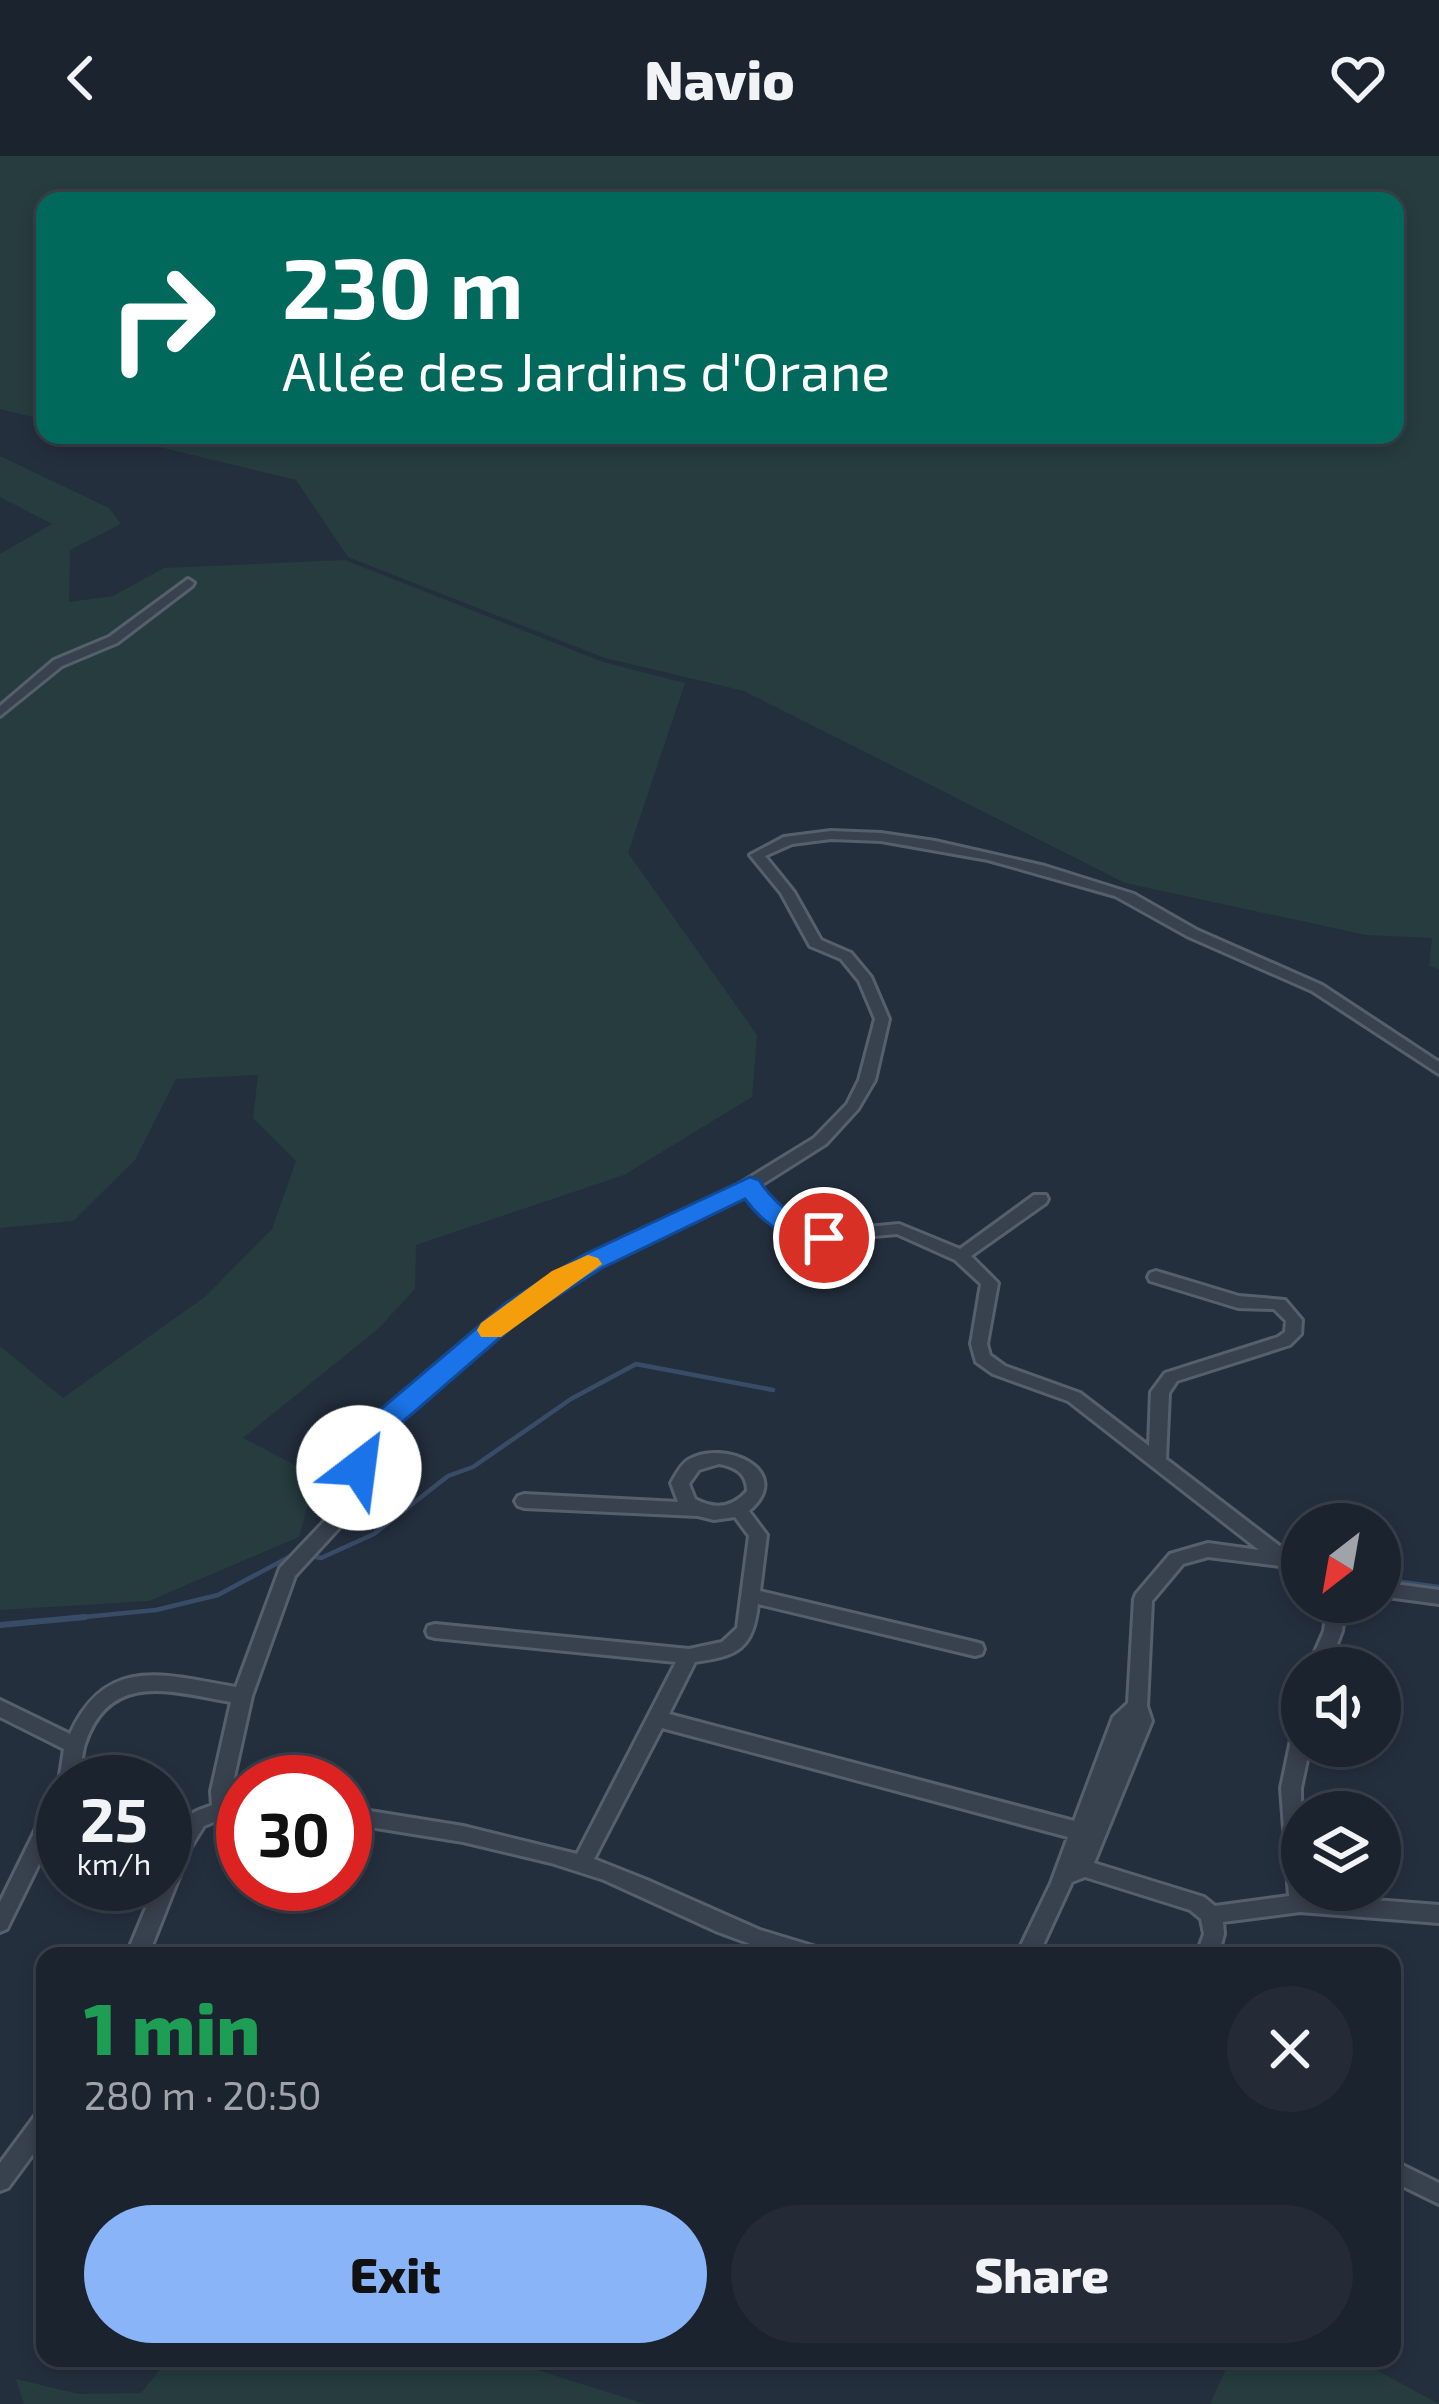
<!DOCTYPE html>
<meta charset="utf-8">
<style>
:root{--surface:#1b232e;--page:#242b36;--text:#f1f3f6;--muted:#a0a4aa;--line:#39404a;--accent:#8ab4f8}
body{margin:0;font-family:"Exo 2",sans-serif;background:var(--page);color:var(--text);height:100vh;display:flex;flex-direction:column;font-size:45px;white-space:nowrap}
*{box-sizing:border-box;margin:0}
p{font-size:39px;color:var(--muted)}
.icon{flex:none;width:66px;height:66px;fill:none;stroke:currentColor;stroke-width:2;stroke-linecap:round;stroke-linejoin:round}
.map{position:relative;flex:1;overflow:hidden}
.side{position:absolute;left:36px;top:1791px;width:1365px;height:420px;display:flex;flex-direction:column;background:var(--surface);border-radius:24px;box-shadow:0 6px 18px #0003,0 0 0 3px var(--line)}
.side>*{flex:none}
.banner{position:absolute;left:36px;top:36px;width:1368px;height:252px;border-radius:24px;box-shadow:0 6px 18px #0003,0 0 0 3px var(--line);background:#00695c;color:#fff;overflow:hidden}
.needle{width:78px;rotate:211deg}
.fabs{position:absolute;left:1281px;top:1347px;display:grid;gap:24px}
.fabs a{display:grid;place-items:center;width:120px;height:120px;border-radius:50%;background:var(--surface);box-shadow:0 6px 18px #0003,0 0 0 3px var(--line);font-size:60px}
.speed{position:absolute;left:36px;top:1599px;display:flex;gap:24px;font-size:60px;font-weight:700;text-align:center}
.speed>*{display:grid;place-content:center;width:156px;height:156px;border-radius:50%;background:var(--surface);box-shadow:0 6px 18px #0003,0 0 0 3px var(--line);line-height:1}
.speed small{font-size:30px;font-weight:400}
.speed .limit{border:18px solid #d22;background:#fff;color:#111}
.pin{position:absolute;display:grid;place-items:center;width:102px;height:102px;color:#fff;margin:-51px;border:6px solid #fff;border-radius:50%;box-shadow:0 3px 12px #0007}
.me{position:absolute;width:132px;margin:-66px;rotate:30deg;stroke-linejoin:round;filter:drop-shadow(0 0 9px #0008)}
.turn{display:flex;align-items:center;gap:42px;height:252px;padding:0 48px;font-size:54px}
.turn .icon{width:156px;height:156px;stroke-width:2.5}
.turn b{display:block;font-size:84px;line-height:102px}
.round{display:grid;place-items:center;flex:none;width:126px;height:126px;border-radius:63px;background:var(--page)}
.head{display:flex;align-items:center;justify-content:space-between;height:204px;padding:0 48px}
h1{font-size:72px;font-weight:800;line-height:90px;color:#1e9e55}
.cta{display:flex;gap:24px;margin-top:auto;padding:24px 48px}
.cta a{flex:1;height:138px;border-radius:72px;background:var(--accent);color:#111;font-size:48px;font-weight:800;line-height:138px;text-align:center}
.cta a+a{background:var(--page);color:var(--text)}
header{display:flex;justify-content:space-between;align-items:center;height:156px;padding:0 48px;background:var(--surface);font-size:54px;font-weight:800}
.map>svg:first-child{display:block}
.green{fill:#263c3f}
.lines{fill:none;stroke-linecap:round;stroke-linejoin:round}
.stream-far1{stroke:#394c67;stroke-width:4.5}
.stream{stroke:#394c67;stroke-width:6}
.street-casing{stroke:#565f6c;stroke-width:6}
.street{fill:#38414e;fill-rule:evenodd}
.route{fill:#1a73e8;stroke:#114b97;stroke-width:3}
.slow{fill:#f59e0b}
</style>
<header><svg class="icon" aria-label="back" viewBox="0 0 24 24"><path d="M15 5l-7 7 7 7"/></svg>Navio<svg class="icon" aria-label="heart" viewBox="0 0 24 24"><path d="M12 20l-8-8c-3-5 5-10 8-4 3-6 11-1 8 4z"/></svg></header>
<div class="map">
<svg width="1439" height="2248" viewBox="0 0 1439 2248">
<rect width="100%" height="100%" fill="#242f3e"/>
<path class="green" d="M0,0H1439V813L1429,810L1432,782L1366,779L1125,727L744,535L605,502L348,401L296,324L109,279H1395V45H45V264L0,253Z
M0,300L109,352L121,368L70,394L69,446L113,440L164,412L345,404L603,506L685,527L628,697L757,879L752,941L624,1019L416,1089L415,1133L378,1173L243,1282L316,1320L299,1381L149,1445L0,1454V1190L63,1242L206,1140L272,1073L296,1005L253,962L258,919L176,923L135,1004L73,1065L0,1072V398L52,368L0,341Z
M169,2202H500L645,2248H24L16,2223L79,2238L141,2237Z
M1231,2202H1354L1439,2248H1210Z"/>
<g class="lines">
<path class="stream-far1" d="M311,1400L321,1402L374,1378L448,1320L473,1311L571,1243L636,1208L773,1234
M1380,1423L1439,1431
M53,1464L156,1454L218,1439L289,1401L293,1405"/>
<path class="stream" d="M0,1469L85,1461"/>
<g class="street-casing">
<path id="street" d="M188,423L194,427L192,430L117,487L62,510L0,560V550L54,504L109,481Z
M831,675L881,677L935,685L1045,710L1134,738L1197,774L1322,829L1439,906V918L1312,835L1187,780L1115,740L988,704L881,685L831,683L792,688L765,700L794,736L821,784L851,797L871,821L889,863L875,924L858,953L826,988L758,1031L765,1040L814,1076L899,1068L960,1093L1034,1039H1046L1048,1043L1046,1047L971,1100L998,1127L987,1188L990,1199L1005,1210L1080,1237L1149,1290L1151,1236L1165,1217L1278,1181L1285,1176L1286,1165L1274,1153L1238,1152L1150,1125L1148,1121L1150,1117L1156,1115L1239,1140L1285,1144L1302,1164L1301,1178L1290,1189L1177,1225L1169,1237L1166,1303L1302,1407V1424L1280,1410L1208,1401L1183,1408L1152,1445L1147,1550L1152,1565L1094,1707L1204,1741L1215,1750L1289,1740L1281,1632L1292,1579L1295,1574L1302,1571V1590H1310L1301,1632L1302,1734H1309L1310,1739L1439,1749V1767L1300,1756L1223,1766L1224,1778L1218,1800H1196L1204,1778L1201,1763L1190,1754L1085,1721L1072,1726L1038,1800H1016L1051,1727L1068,1681L662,1572L594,1703L647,1724L760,1774L826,1794L830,1800H783L718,1776L604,1724L551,1707L463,1686L345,1667V1651L463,1670L577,1698L676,1506L435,1482L428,1480L426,1475L428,1470L435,1468L689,1493L722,1486L737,1472L749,1380L735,1361L714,1364L698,1360L524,1352L518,1350L515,1345L518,1340L524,1338L678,1346L671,1327C675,1320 681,1308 688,1304C724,1282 796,1315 749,1355L767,1379L760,1435L975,1486L982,1488L984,1493L982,1498L975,1500L758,1448C753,1493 738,1500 695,1506L669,1558L1074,1665L1113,1561L1128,1547L1134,1443L1136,1438L1170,1398L1208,1387L1259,1394L1068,1245L993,1218L976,1206L971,1188L981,1128L955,1104L897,1078L805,1086L753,1048L747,1038L568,1125L521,1157L378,1280L370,1304L373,1335L295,1420L252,1540L231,1635V1641L243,1637V1654L204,1670L191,1691L148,1800H126L156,1728H165C165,1704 172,1671 193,1657C199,1653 206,1652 212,1649L211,1635L231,1546C172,1536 110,1514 85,1588C81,1600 82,1614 79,1626H63V1659L7,1773L0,1776V1746L56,1632L61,1630L59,1626L64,1593L0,1561V1544L70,1578C106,1498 165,1519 236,1531L280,1412L355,1333L354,1297L366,1272L509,1149L556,1117L723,1038L814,982L847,948L859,924L875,863L859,825L841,803L810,790L781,737L750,699L784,681ZM719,1308C735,1311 747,1317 747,1335C732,1352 715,1354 695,1343L689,1328L699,1314Z
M1380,1426L1439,1434V1448L1380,1440Z
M1328,1446H1346L1342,1475L1328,1512H1308L1324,1475Z
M45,1954V1982L8,2032L0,2035V2007L37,1957Z
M1392,2004L1439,2027V2048L1392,2025Z"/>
</g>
<use href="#street" class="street"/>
</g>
<path class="route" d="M750,1021L759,1024C776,1051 803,1068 834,1076L838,1082L834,1088C801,1096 763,1068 745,1043L602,1112L525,1160L383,1283L369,1320H349C339,1303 352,1284 362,1269L506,1147L583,1099Z"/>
<path class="slow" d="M588,1099L598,1102L602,1108L501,1181H481L477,1174L481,1167L552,1115Z"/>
</svg>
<div class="fabs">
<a><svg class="needle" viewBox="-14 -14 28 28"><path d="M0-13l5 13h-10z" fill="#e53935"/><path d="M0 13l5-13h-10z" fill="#a0a4aa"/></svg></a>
<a><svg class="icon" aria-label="sound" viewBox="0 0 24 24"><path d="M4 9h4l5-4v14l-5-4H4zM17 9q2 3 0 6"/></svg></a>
<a><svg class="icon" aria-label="layers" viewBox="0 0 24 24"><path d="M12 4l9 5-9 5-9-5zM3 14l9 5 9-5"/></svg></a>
</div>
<div class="speed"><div>25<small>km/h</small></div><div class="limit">30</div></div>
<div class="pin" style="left:824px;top:1082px;background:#d93025"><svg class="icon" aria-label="arrive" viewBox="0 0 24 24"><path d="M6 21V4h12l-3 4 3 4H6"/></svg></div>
<svg class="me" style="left:359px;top:1312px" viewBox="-20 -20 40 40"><circle r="19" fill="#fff"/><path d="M0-13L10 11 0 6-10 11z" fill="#1a73e8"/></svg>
<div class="banner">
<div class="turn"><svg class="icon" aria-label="right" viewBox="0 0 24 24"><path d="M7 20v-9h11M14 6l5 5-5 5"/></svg><div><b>230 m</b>Allée des Jardins d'Orane</div></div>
</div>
<section class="side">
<div class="head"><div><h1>1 min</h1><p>280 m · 20:50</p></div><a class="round"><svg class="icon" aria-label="close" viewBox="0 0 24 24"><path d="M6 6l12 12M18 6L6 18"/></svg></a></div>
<div class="cta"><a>Exit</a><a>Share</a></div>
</section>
</div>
